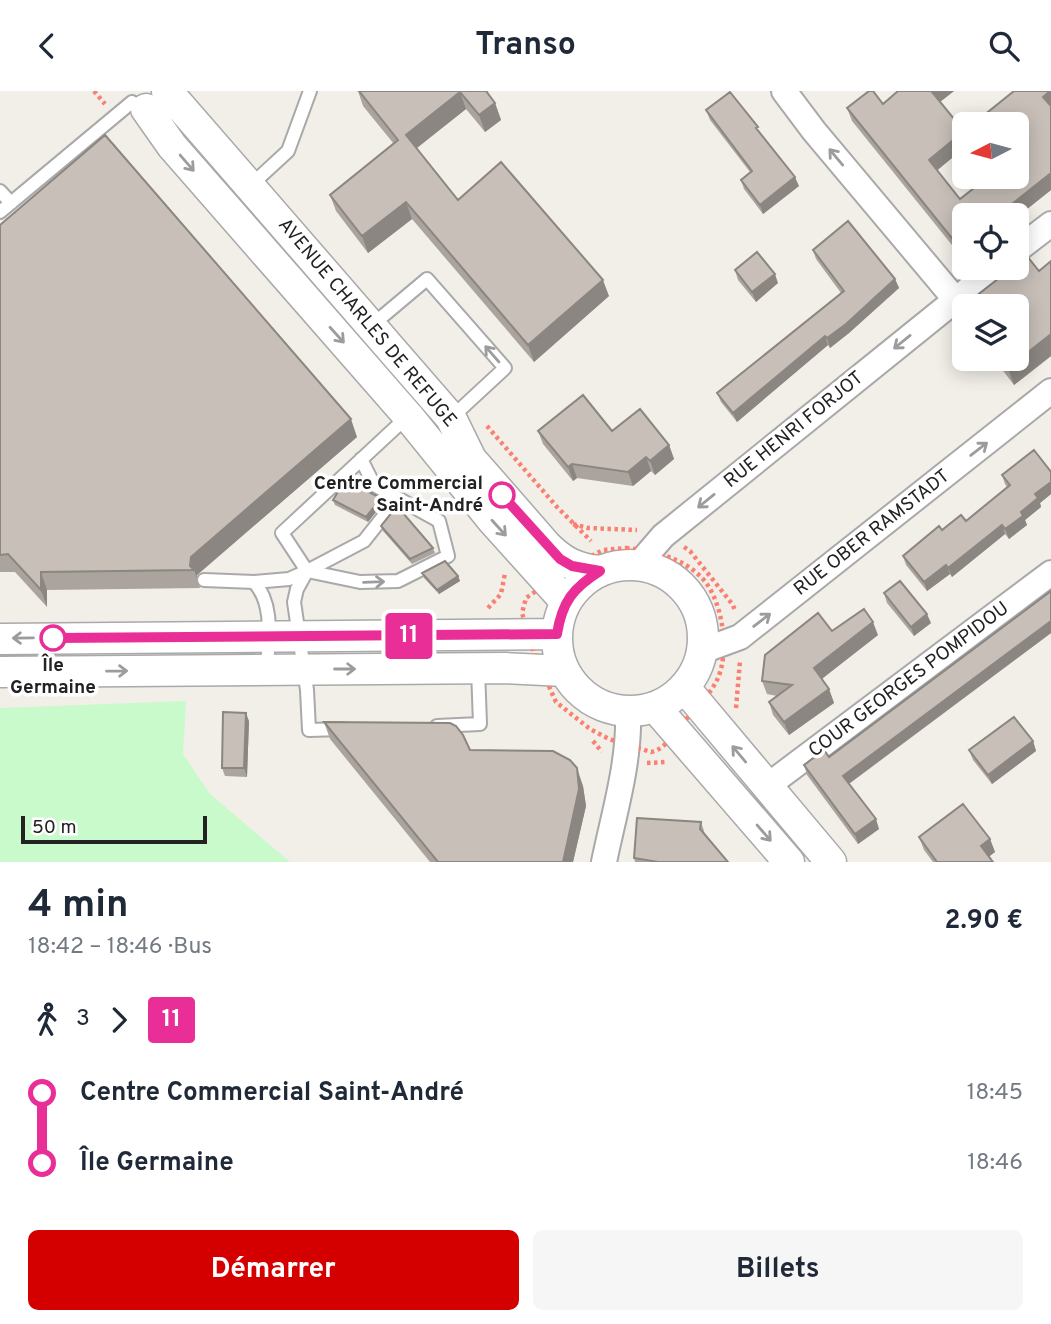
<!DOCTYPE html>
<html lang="fr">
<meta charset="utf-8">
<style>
:root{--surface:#fff;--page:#f6f6f7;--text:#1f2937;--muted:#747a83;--accent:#d40000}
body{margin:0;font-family:Overpass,sans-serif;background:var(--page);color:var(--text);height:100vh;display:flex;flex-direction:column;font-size:26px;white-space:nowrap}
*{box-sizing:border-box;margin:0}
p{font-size:23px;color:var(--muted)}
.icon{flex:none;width:38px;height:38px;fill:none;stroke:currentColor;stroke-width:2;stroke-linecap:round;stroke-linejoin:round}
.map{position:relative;height:771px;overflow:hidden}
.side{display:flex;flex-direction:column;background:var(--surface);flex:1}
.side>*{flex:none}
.badge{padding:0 14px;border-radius:5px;font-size:24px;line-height:46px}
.needle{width:46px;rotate:264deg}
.tools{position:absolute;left:952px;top:21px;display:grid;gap:14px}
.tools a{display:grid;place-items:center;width:77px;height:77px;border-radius:10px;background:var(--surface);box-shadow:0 4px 18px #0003;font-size:35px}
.scale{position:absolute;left:21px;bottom:18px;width:186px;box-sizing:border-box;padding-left:7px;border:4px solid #222;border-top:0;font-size:19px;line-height:24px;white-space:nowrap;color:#222;-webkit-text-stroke:5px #fff;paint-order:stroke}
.map>.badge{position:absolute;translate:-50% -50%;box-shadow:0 0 0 4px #fff}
.legs{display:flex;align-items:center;gap:10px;height:77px;padding:0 28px;font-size:23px}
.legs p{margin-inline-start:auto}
.headline{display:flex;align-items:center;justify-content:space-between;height:119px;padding:0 28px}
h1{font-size:38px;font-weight:700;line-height:52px}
.primary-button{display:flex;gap:14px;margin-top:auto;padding:14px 28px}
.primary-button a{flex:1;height:80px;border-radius:10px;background:var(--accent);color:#fff;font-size:28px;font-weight:700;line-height:80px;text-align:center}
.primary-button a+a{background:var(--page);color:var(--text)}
ul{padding:0 28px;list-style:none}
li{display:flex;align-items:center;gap:24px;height:70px;font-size:26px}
li i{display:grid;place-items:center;width:10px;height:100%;margin:0 9px;background:currentColor}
li i::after{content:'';width:18px;height:18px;margin:-9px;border:5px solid;border-radius:50%;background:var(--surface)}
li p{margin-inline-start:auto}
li:first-child i{background:linear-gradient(#0000 50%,currentColor 0)}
li:last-child i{background:linear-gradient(currentColor 50%,#0000 0)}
header{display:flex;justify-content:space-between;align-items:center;height:91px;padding:0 28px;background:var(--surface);font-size:32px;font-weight:700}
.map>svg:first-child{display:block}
.park{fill:#c8facc}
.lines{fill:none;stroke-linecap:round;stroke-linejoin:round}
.service-casing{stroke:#a9a9a9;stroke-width:16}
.minor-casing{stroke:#a9a9a9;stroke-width:28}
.tertiary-casing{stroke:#a9a9a9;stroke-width:33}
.path{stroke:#fa8072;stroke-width:4.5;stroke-dasharray:3.5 3.5;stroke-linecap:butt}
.service{stroke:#fff;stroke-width:12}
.minor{stroke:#fff;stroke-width:24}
.tertiary{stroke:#fff;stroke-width:30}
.wall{fill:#aba49e}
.shaded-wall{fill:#8b8681}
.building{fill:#c7bfb8;stroke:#8b8681;stroke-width:2}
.oneway{stroke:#9c9c9c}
.line-1-casing{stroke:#fff;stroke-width:16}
.line-1{stroke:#e92e97;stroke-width:10}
.stop-1-dot{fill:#fff;stroke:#e92e97;stroke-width:3.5}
.labels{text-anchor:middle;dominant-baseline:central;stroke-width:7;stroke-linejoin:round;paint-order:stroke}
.street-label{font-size:19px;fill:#222;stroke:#fff}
.stop-label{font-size:19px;font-weight:bold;fill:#222;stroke:#fff;text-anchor:end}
</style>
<header><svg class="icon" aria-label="back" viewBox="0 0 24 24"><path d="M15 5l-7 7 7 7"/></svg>Transo<svg class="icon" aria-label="search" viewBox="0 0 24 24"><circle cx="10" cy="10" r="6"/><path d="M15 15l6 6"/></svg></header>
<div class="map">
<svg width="1051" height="771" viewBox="0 0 1051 771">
<rect width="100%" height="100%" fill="#f2efe9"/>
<path class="park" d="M186,610l-3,53 27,40 80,68h-290v-154z"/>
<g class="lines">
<defs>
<path id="service" d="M251,94l37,-34 22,-60
M0,100l11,12
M0,121l132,-110
M371,235l56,-47 78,89 -54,50
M398,407l-34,43 -57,30 -25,-38 126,-117
M307,480l-10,18 -3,13 13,88 2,40 33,-1
M204,489l50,2 35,-3 18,-8 53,11 38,-1 50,-25 -9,-35 -65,-36 -13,-26
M254,491c21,23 14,59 13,88
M437,635l43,-2 -2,-55"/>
<path id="minor" d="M784,0l30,40 141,168
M1017,159l34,-26
M638,474l25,-29 332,-268
M702,560l38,-14 311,-246
M766,696l285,-214
M604,771c10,-49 26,-100 24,-151"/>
<path id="tertiary" d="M167,0l284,327 20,41 76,87c16,16 30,23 53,25
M146,18l26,37 236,270 85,105 73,81
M557 547a73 73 0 1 1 146 0a73 73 0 1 1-146 0Z
M0,548l557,-5
M0,581l505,-4 59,3
M684,596l147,175
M655,616l134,155"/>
</defs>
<use href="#service" class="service-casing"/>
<use href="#minor" class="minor-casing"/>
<use href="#tertiary" class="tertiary-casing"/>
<path class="path" d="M94,0l11,13
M487,335l70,81 34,34
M573,433l15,4 49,2
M684,456l6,4 43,54 2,6
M626,457c26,2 54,9 74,28 23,21 31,79 16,106 -8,15 -23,29 -34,42 -8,10 -18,26 -31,28l-42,-13 -19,-10 -34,-27 -22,-49 -12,-40 4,-15 46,-32 31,-16z
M488,517l13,-14 4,-21
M736,617l4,-47
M593,650l9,11
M647,672l19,-1"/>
<use href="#service" class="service"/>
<use href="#minor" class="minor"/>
<use href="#tertiary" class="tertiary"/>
</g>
<path class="wall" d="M358,0h131l-2,1 8,11 6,17 -16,12 -19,-23 -50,39 42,52 151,96 -75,66 -122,-143 -44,34 -32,-42 -6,-16 64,-51 -31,-38z
M869,0h4l10,13 15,-13h56l-14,11 24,29v17l-27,22 23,29 28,-22h29v-53h-32l-2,-8 31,-25h37v99l-34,27v-2h-53v45l-112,-139 -5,-13z
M706,19l54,23 39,53 -36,28 -19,-25 -3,-9 9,-8 -40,-52z
M0,134l357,212 -160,138v3l3,10 -153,2v17l-32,-35h-15z
M813,159l82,29 4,9 -50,45 -19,15 -2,-3 -91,77 -16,-20 -4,-9 124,-100 -25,-34z
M1027,165l12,15 12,-10v95l-37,29 -20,-26h23v-53h-53v8l-2,-7 50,-39h5v-4z
M735,179l43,13 -22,19 -18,-22z
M538,340h74l57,14 5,14 -19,16 -4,-4 -18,15 -56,-8 -4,3 -30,-37z
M1051,381v22l-11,9 1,4 -16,13 2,5 -18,14 -4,-5 -53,43 -2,-3 -23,17 -21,-26 -3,-9 39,-26 24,-9 41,-34 -2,-3 -3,-9z
M333,409l50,3 -15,19 -33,-17z
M381,435l52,22 2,5 -23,11 -29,-33z
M422,482l36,3 2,5 -21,13 -15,-16z
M1051,500v42l-202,151 30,45 -21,15 -51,-69 -3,-10 25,-8z
M884,502l47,30 -17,13 -27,-33z
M832,540l46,4 -57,44 8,10 5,14 -45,32 -16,-20 -4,-13 8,-6 -10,-2 -5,-13z
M249,630l-2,56 -22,-1 -3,-8z
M324,631l146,28 113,36 3,20 -13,56h-143l-100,-123z
M1033,650l3,10 -44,33 -19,-24 -4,-10z
M701,731l4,12 23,28h-93l-1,-4z
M919,746l71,2 5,13 -6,4 4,6h-60l-9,-12z"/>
<path class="shaded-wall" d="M933,0h21l-18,14 -4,-13z
M1050,0h1v16l-8,-10z
M460,1l6,17 -54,43 -6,-17z
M495,12l6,17 -16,12 -6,-17z
M964,40v17l-30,25 -5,-13z
M1051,82v17l-34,27v-2h-19z
M795,86l4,9 -36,28 -3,-9z
M406,111l6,17 -44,34 -6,-17z
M964,152v16l-5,-12z
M775,183l3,9 -22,19 -4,-10z
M895,188l4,9 -50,45 -19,15 -3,-10z
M603,189l6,16 -75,66 -6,-17z
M1051,243v22l-37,29 -6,-17z
M825,245l3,9 -91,77 -4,-9z
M351,328l6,18 -160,138v3l-3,-8 -4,-4 1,-9z
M669,354l5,14 -19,16 -5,-14z
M646,366l5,14 -18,15 -5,-14z
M572,373l5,14 -4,3 -5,-14z
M1051,391v12l-11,9 1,4 -16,13 2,5 -18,14 -4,-10 30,-35z
M381,407l2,5 -15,19 -2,-5z
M1002,434l3,9 -53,43 -4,-9z
M946,474l4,9 -23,17 -3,-9z
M41,481l6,18v17l-6,-17z
M458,485l2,5 -21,13 -2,-4z
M927,523l4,9 -17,13 -3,-9z
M1051,530v12l-204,152 -4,-9z
M873,531l5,13 -60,47 -4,-14z
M829,598l5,14 -45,32 -5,-13z
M246,622l3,8 -2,56 -3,-9z
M1033,650l3,10 -44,33 -4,-9z
M577,677l6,18 3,20 -13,56h-10z
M876,728l3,10 -21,15 -3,-10z
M990,748l5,13 -9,7 -5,-13z"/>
<path class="building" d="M359,0h127l9,12 -16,12 -19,-23 -54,43 52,65 43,-38 102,118 -75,65 -122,-143 -44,34 -32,-41 68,-55z
M869,0h4l10,13 15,-13h35l-1,1 32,39 -35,29 31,39 28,-22h29v-53h-28l-6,-8 31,-25h36l-7,6 8,9v67l-53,42h-34v28l-5,4 -112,-139z
M730,1l28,35 -2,1 39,49 -35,28 -19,-25 11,-9 -46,-61z
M105,44l246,284 -160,138 -1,9 4,4 -153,2v18l-33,-36 -8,1v-330z
M848,130l47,58 -49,45 -19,14 -2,-2 -92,77 -16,-20 127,-102 -31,-41z
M757,161l18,22 -23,18 -17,-22z
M1027,165l12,15 12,-10v73l-43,34 -7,-9h16v-53h-53v4l-2,-3 50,-39h5v-4z
M583,304l29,36 28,-22 29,36 -19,16 -4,-4 -18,15 -56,-8 -4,3 -30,-36z
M1034,359l17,22v10l-16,12 3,4 -17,14 2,4 -18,13 -3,-4 -54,43 -2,-3 -22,17 -21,-26 36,-30 3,4 19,-15 5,6 44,-36 -8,-10z
M345,389l36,18 -15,19 -33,-17z
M397,415l36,42 -23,11 -29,-33z
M445,470l13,15 -21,14 -15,-17z
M900,490l27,33 -16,13 -27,-34z
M1051,500v30l-208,155 33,43 -21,15 -51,-69 20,-15 5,7z
M864,518l9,13 -59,46 15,21 -45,33 -15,-20 23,-17 -30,-4 3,-26 53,-42 14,18z
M223,621l23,1 -2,55h-22z
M1014,626l19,24 -45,34 -19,-25z
M324,631l126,1 6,3 7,9 7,15 83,1 17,9 7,8 2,21 -16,73h-125z
M963,713l27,35 -9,7 12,16h-56l-18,-25z
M637,727l64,4 -1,7 28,33h-70l-24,-4z"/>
<defs><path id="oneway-shaft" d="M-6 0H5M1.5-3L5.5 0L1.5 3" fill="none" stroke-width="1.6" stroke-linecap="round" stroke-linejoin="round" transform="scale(1.75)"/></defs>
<g class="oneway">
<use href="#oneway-shaft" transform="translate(836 66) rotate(-130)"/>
<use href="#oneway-shaft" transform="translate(187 72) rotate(49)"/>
<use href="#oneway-shaft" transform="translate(337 244) rotate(48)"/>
<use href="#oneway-shaft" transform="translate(902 251) rotate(141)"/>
<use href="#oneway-shaft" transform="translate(492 263) rotate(-131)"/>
<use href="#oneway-shaft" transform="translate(979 358) rotate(-38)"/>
<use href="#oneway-shaft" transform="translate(706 410) rotate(141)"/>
<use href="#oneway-shaft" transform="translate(499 437) rotate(48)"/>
<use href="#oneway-shaft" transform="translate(374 491) rotate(-2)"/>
<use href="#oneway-shaft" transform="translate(762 529) rotate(-38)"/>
<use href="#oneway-shaft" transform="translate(23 547) rotate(179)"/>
<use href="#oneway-shaft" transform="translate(345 578)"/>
<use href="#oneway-shaft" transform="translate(117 580) rotate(-1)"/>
<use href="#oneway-shaft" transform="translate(739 663) rotate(-130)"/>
<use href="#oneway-shaft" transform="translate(764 742) rotate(49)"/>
</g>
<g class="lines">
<defs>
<path id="line-1" d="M53,547l504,-4c5,-32 16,-46 43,-63l-28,-5 -12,-7 -58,-64"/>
</defs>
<use href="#line-1" class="line-1-casing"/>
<use href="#line-1" class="line-1"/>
</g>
<g class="stop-1-dot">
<circle cx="502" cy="404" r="12"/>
<circle cx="53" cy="547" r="12"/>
</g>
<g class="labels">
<g class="street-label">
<text transform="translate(367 232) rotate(50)">AVENUE CHARLES DE REFUGE</text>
<text transform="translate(794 339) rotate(-39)">RUE HENRI FORJOT</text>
<text transform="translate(872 442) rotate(-38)">RUE OBER RAMSTADT</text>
<text transform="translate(909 589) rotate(-37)">COUR GEORGES POMPIDOU</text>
</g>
<g class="stop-label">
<text x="483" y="393">Centre Commercial<tspan x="483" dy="22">Saint-André</tspan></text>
<text x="53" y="575" text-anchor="middle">Île<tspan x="53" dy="22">Germaine</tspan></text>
</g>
</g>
</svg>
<div class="tools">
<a><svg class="needle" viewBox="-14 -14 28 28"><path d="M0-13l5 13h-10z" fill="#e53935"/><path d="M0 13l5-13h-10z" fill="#747a83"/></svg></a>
<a><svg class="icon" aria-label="locate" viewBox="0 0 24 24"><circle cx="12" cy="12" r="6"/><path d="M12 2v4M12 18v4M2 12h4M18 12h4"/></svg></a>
<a><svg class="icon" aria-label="layers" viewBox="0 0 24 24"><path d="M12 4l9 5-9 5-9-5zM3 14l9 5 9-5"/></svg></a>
</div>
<div class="scale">50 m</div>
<b class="badge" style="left:409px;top:545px;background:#e92e97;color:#fff">11</b>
</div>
<section class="side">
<div class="headline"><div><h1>4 min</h1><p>18:42 – 18:46 · Bus</p></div><b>2.90 €</b></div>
<div class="legs"><svg class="icon" aria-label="walk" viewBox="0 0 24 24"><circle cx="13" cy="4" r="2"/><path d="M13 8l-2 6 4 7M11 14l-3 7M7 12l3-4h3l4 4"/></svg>3<svg class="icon" aria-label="forward" viewBox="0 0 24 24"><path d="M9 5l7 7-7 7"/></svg><b class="badge" style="background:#e92e97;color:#fff">11</b></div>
<ul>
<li><i style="color:#e92e97"></i><b>Centre Commercial Saint-André</b><p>18:45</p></li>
<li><i style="color:#e92e97"></i><b>Île Germaine</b><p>18:46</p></li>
</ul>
<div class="primary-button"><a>Démarrer</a><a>Billets</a></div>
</section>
